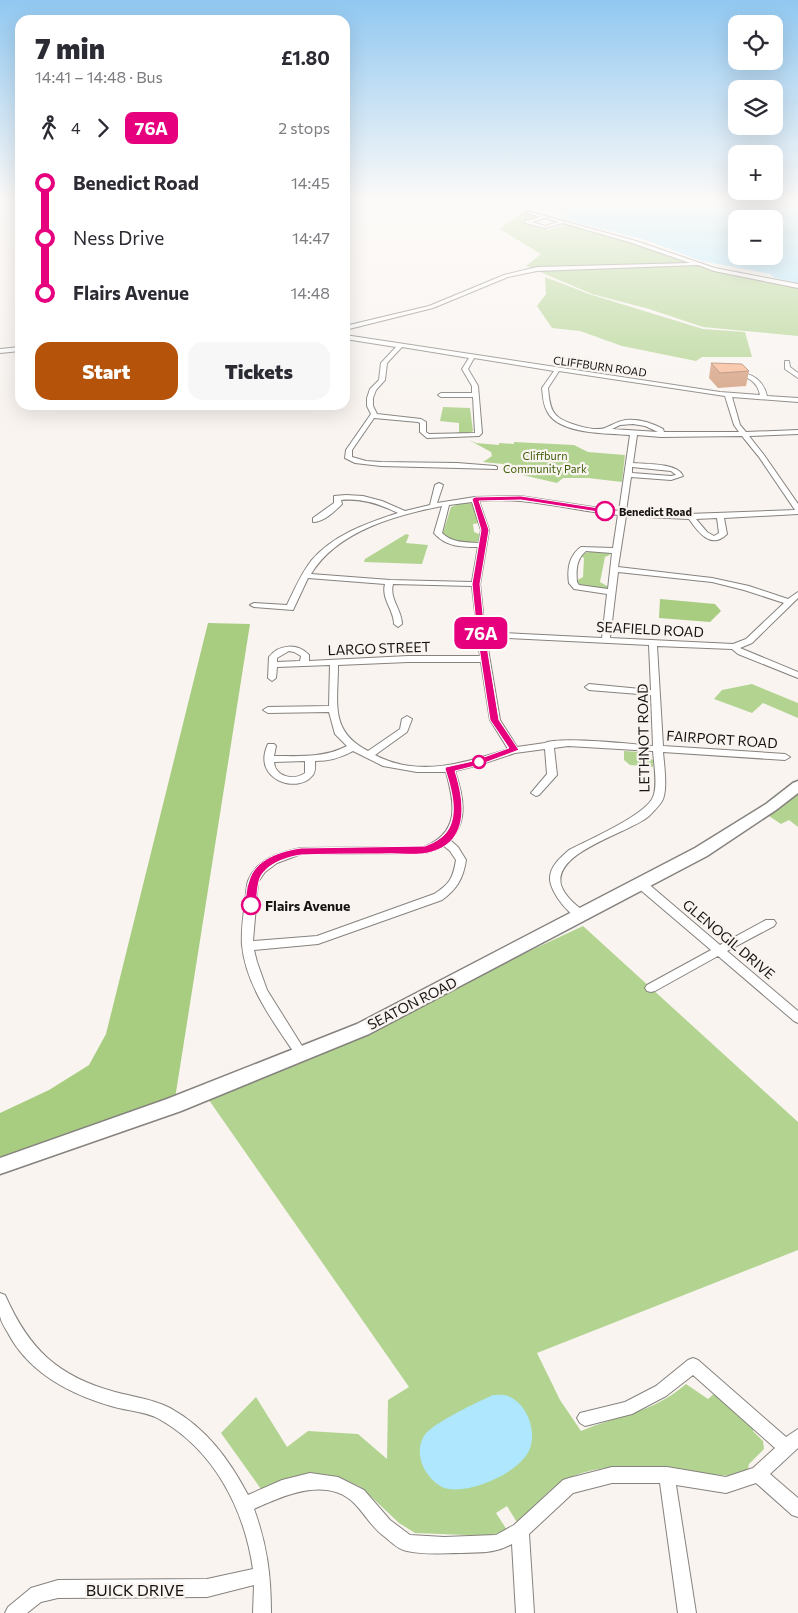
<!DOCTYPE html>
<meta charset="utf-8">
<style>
:root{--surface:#fff;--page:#f7f7f7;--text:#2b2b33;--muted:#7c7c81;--accent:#b45309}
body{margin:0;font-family:Commissioner,sans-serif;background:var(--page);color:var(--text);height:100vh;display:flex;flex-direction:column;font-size:19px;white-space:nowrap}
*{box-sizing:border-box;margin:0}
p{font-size:16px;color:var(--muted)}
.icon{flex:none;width:28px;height:28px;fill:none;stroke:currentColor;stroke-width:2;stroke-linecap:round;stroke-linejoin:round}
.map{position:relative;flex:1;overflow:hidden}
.panel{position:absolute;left:15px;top:15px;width:335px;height:395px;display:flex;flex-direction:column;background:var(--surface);border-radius:15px;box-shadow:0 5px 20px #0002}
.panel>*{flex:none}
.badge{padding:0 10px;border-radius:8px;font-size:18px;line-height:32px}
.buttons{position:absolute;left:728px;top:15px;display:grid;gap:10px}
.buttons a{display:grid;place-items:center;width:55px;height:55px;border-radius:10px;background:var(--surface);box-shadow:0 5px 20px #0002;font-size:25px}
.map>.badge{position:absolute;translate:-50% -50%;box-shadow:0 0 0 2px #fff}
.legs{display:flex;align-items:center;gap:8px;height:55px;padding:0 20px;font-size:16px}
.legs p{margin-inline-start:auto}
.summary{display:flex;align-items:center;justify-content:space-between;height:85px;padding:0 20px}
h1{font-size:28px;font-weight:800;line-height:38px}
.button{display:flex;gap:10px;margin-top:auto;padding:10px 20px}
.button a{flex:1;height:58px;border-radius:15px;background:var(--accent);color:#fff;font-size:20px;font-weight:800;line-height:58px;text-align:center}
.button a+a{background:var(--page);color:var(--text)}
ul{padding:0 20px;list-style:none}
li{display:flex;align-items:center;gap:18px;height:55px;font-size:19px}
li i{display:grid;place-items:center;width:8px;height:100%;margin:0 6px;background:currentColor}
li i::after{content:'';width:12px;height:12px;margin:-6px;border:4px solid;border-radius:50%;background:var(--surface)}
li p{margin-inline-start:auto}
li:first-child i{background:linear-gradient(#0000 50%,currentColor 0)}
li:last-child i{background:linear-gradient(currentColor 50%,#0000 0)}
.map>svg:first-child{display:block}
.green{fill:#b3d491;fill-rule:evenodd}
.forest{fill:#a8cd81}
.water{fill:#aee7fe;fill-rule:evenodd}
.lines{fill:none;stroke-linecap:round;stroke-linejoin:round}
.street-casing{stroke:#86827e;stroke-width:2}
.secondary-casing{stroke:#86827e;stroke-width:3}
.street{fill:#fff;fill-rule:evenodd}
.secondary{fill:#fff;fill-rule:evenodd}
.wall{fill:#d49f7f}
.building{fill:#f7b994;stroke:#ad8268}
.line-1{fill:#e6007e;stroke:#fff}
.stop-1-dot{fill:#fff;stroke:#e6007e;stroke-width:2.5}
.labels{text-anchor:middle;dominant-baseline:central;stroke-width:4.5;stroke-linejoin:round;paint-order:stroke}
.far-street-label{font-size:11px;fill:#161413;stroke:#f9f4f0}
.far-park-label{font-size:11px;fill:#3d5d0b;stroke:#f9f4f0}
.far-stop-label{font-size:11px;font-weight:bold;fill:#161413;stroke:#f9f4f0;text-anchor:start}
.street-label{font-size:14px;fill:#161413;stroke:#f9f4f0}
.stop-label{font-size:14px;font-weight:bold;fill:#161413;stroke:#f9f4f0;text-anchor:start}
.near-street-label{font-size:16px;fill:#161413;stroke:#f9f4f0}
</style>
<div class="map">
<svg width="798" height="1613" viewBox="0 0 798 1613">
<rect width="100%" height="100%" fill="#f9f4f0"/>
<path class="green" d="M522,212h7l105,30 80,27 84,17v50l-95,-9 -54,-18 -57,-15 -66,-28 15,-12 -41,-25zM538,217l25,8h1l-17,5 -25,-8z
M545,277l44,17 114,35 42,3 7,25h-50l-6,4 -74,-15 -42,-15 -28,-3 -15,-22 9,-12z
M443,407l27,1 3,23 -5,3h-15l6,-2v-9l-19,-2z
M469,440l7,3 23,2v-2l15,1v-2l60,3 14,7 37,3 -3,27 -34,-4h-25l-6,5 -39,-9 -15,-6v-4l-20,-2 9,-6 -1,-4z
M465,502l8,2 6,19 -6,1 1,8 5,2 1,5 -4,4h-21l-13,-7 9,-29z
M406,534l3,1 -3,8 22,2 -6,19 -58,-2 1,-3z
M593,551l16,2 1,2 -5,2 -5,25 7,4v3l-28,-3 -5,-4 9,-5 1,-19 -5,-3z
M752,684l46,19v15l-35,-15 -11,10 -38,-14 8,-9z
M624,751l16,1 13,8v7l-23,-2 -6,-5z
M798,786v41l-9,-7 -8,4 -18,-12z
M583,926l215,196v128l-261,103 23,47 21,31c40,-17 70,-17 105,-47l22,15 8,-7 39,35 -2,4 10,10 1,8 -15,15 -2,10 -11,2c-56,-2 -134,-26 -183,12 -12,10 -23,24 -35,36l-11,-18 -11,7 11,17 -18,6 -74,-3 -16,-10 -38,-36 -22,-10 -16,-3 -30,4 -32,11 -40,-56 35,-36 31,50 21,-16 50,3 29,25 1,-59 21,-13 -205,-294 159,-64z"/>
<path class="forest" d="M660,599l55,5 6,7 -11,11 -51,-4z
M208,623l42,1 -76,481 -174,61v-53l49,-23 40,-25 17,-31z"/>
<path class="water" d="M539,200h259v83l-23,-5 -5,-4 -68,-13 -59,-22 -84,-21 8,-4 -19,-7 -13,1 -2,-4zM736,219h38v37h-38z
M493,1395c4,0 11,-1 15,1 22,9 32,43 17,61 -13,16 -37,27 -56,31 -8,1 -19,3 -27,-1 -17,-9 -29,-33 -18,-51 8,-13 54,-34 69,-41z"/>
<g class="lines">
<defs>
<path id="street" d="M527,211l109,30 79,27 83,16v4l-84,-17 -16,-6 -161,6 -29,6 -75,31 -88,22v-4l84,-20 75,-31 33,-8 153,-4 -58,-20 -69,-20 -18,5 -20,-5v-2l15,-4 -13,-4zM545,218l13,4 -13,4 -13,-4z
M345,335l375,57 40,3c-3,-15 -13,-18 -26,-21l-1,-1 3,-2c16,3 27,8 31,25l31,2v4l-66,-5 8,28 6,7 52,-2v4l-49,2 15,19 34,49v10l-74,4 3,16c-16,16 -29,-2 -38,-15l-63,-3 -8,51 94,11 37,8 39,13 10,-7v6l-46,45 -12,5 58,24v6l-60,-24 -6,-5 -75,-3 6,100 122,8 5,3 -5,3 -122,-8c1,12 5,39 -1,49 -3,5 -9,11 -13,15 -19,17 -96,35 -88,69 4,12 16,21 25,28l1,3 -1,3c-13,4 -37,-28 -36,-41 0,-12 11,-21 19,-28 19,-10 77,-35 84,-53 5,-10 1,-33 0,-46l-85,-5 -14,2 3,27 -18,20 -3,1 -5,-3 16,-19 -2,-25 -30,4 -36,12 -24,6c8,24 14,50 -5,69l8,7 8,13c-3,19 -9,29 -24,40l-124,44 -64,6 3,12 10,28 40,64 -2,3 -4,2 -4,-2c-22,-33 -51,-70 -55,-112 -1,-14 1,-28 3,-42 1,-7 1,-16 3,-22 9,-22 32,-29 53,-33l123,-1c36,-15 31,-43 22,-75h-29l-34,-6 -30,-15c-13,7 -24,10 -38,10 0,5 1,11 -3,15 -14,18 -61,4 -44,-32h6l2,2 -2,10c26,0 50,2 73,-10l-12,-12 -6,-22 -61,1 -5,-3 5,-3 61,-1 1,-41 -53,2 -1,11 -4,3 -4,-3 1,-21c10,-13 29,-14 40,-2v6l99,-5h72l-8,-70 -79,-2c-4,15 9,26 9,40l-4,3 -4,-3c0,-14 -13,-25 -9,-40l-77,-6 -15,32 -39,-3 -4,-2 4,-2 33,2c7,-15 14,-31 24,-44 22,-26 56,-38 87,-48 -18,-9 -37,-15 -57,-13l1,4c-7,7 -18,18 -29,18v-4l21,-15v-7l12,-1 17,1 19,5 23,10 25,-6 5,-20 4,-2 4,2 -6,18 38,-6 45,-1 99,15 11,-76c-22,-2 -72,0 -83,-24 -4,-7 -4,-15 -5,-23l12,-17 -80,-13 -6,11 10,17 4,47 -3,3 -52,2 -7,-6v-9l-2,-1 -44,-4 -22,32v7l14,4 15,1 76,1 38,3 2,1v2l-116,-3 -26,-3 -10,-5 1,-8 25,-36 -4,-8v-8l3,-9 9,-9 2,-17 15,-16 -51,-8zM402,347l67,11 -7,11 10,17v7h-31l-3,2 3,2h32l2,36 -46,1 -3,-2v-10l-5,-3 -44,-5 -4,-8v-8l3,-8 9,-10 2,-17zM559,371l166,25 9,29 5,7h-75l-1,-3c-11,-6 -24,-10 -37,-9 -8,1 -14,5 -21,8 -11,4 -43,-5 -50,-14 -6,-7 -6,-18 -7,-26zM633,424l12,2 13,6 -46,-3 8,-4zM637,435l24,2 81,-1 17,21 36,53 -107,4 -62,-3 5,-34 40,3 12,-4c-5,-13 -37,-12 -50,-13zM632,467l39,4 5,4 -5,1 -39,-3zM496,500c42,0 81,11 122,15l-5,33 -32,-1c-12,8 -14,23 -12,36l5,6 33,5 -5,44 -117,-6 -5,-48 9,-54 -10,-29zM472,502l9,28 -2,13c-14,-1 -27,0 -37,-10l7,-28zM442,506l-8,27c12,14 28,14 44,14l-6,35 -82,-2 -79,-6c26,-43 85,-59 131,-68zM717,518l2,15 -5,3 -7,-4 -11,-13zM586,551l26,2 -4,36 -29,-4 -2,-3c-1,-11 -1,-23 9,-31zM618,572l94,10 32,8 40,13 -38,36 -13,5 -123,-6zM486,637l163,8 2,45 -62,-6 -4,3 4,3 62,5 2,51c-20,-2 -95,-10 -108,-3l-28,4 -17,-27zM289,651l5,1 7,4 -1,5 -23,1v-4zM408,662h73l9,58 18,29c-42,14 -90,29 -133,6l32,-23 5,-13 -5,-3 -5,3 -2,10 -32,22c-39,-20 -30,-48 -30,-86zM305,761v12c-11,8 -30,4 -31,-11zM444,846l6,5 6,9c-3,18 -6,24 -22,34l-117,42 -64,5 5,-59 7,-10 12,-9 24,-9 125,-1z
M20,347v4l-20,2v-4z
M785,361h4l1,6 8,6v5l-13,-9z
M641,880l4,1 75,64 46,-25h8l2,3 -2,3 -47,25 71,60v12l-4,-2 -76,-65 -63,35 -4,1 -4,-1 -2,-3 2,-3 64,-35 -74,-63 -1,-3 1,-3z
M0,1293l5,2c24,54 52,81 110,97 18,5 38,7 55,16 36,20 59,51 78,87l34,-15 28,-7 28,4 26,13 26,30 20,15 34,2 52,-2 18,-10 49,-45 6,-2 43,-11h55l59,10 27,-9 22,-20 -82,-73 -27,21 -34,18 -47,12 -5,-3 -3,-5 3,-5 45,-11 31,-16 32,-26 5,-2 5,2 88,77 12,-8v19l-28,26 28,24v19l-6,-2 -36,-32 -30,10 -50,-8 20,128h-18l-18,-130h-48l-39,10 -44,41 5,79h-18l-4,-69c-18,10 -31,8 -51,9 -17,0 -37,2 -54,-2 -8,-1 -16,-9 -22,-14 -13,-9 -20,-23 -31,-34 -28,-27 -71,-7 -100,6 13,36 17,66 17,104h-18l1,-28 -47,12 -149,1 -17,4 -14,11h-22l3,-6 23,-19 27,-8 149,-1 46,-10c-9,-61 -39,-119 -94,-150 -14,-8 -32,-8 -48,-13 -41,-12 -82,-33 -103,-73 -3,-5 -7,-11 -8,-17 0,-7 0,-16 0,-23z"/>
<path id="secondary" d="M798,781v12l-22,17 -69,46 -338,178 -188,77 -181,63v-16l167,-59 190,-75 338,-176 71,-44 27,-21z"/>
</defs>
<use href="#street" class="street-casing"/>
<use href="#secondary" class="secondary-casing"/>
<use href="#street" class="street"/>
<use href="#secondary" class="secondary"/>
</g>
<path class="wall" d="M711,363l38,8 -3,15 -28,2 -9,-10z"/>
<path class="building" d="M711,363l31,1 7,7 -29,2z"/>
<linearGradient id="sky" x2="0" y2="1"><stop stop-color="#91c8f1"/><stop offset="0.47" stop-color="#fcfaf8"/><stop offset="1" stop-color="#fcfaf8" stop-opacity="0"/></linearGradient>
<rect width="798" height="426" fill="url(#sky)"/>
<path class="line-1" d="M521,496l84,13 4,2 -4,2 -84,-13 -42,1 10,29 -9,54 5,50 14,86 20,30 -40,15 -24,6c10,32 15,72 -27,82 -14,3 -32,0 -46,1 -27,0 -54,0 -81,1 -15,2 -38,10 -42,26 -2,8 -2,16 -3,24l-5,4 -4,-1 -2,-3c1,-8 1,-17 4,-24 6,-22 32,-30 52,-33l124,-2c5,-2 10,-4 14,-7 23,-15 13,-49 6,-70l1,-2 27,-6 36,-13 -19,-28 -13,-86 -5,-50 9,-54 -9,-31 3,-2z"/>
<g class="stop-1-dot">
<circle cx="605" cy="511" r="9"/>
<circle cx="479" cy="762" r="6"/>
<circle cx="251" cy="905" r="9"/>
</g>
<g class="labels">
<g class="far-street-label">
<text transform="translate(600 366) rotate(8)">CLIFFBURN ROAD</text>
</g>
<g class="far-park-label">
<text x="545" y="455">Cliffburn<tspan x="545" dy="13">Community Park</tspan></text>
</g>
<g class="far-stop-label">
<text x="619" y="511">Benedict Road</text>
</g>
<g class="street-label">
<text transform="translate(650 629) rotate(3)">SEAFIELD ROAD</text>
<text transform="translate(379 648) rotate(-2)">LARGO STREET</text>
<text transform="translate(643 738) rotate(-91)">LETHNOT ROAD</text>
<text transform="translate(722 739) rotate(4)">FAIRPORT ROAD</text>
<text transform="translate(729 939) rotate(40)">GLENOGIL DRIVE</text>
<text transform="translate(412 1003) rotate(-27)">SEATON ROAD</text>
</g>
<g class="stop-label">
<text x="265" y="905">Flairs Avenue</text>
</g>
<g class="near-street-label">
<text x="135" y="1589">BUICK DRIVE</text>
</g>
</g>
</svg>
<div class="buttons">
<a><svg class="icon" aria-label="locate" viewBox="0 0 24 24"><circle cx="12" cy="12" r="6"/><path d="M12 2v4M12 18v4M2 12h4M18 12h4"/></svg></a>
<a><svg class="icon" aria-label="layers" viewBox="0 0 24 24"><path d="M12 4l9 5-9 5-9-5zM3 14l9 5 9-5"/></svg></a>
<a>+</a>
<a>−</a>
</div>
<b class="badge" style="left:481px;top:633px;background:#e6007e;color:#fff">76A</b>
<section class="panel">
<div class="summary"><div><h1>7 min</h1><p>14:41 – 14:48 · Bus</p></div><b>£1.80</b></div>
<div class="legs"><svg class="icon" aria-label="walk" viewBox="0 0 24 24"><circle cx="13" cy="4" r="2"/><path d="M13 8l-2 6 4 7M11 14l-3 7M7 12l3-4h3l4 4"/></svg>4<svg class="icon" aria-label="forward" viewBox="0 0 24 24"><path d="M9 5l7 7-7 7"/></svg><b class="badge" style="background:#e6007e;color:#fff">76A</b><p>2 stops</p></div>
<ul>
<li><i style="color:#e6007e"></i><b>Benedict Road</b><p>14:45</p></li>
<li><i style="color:#e6007e"></i><span>Ness Drive</span><p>14:47</p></li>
<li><i style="color:#e6007e"></i><b>Flairs Avenue</b><p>14:48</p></li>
</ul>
<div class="button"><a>Start</a><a>Tickets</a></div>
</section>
</div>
